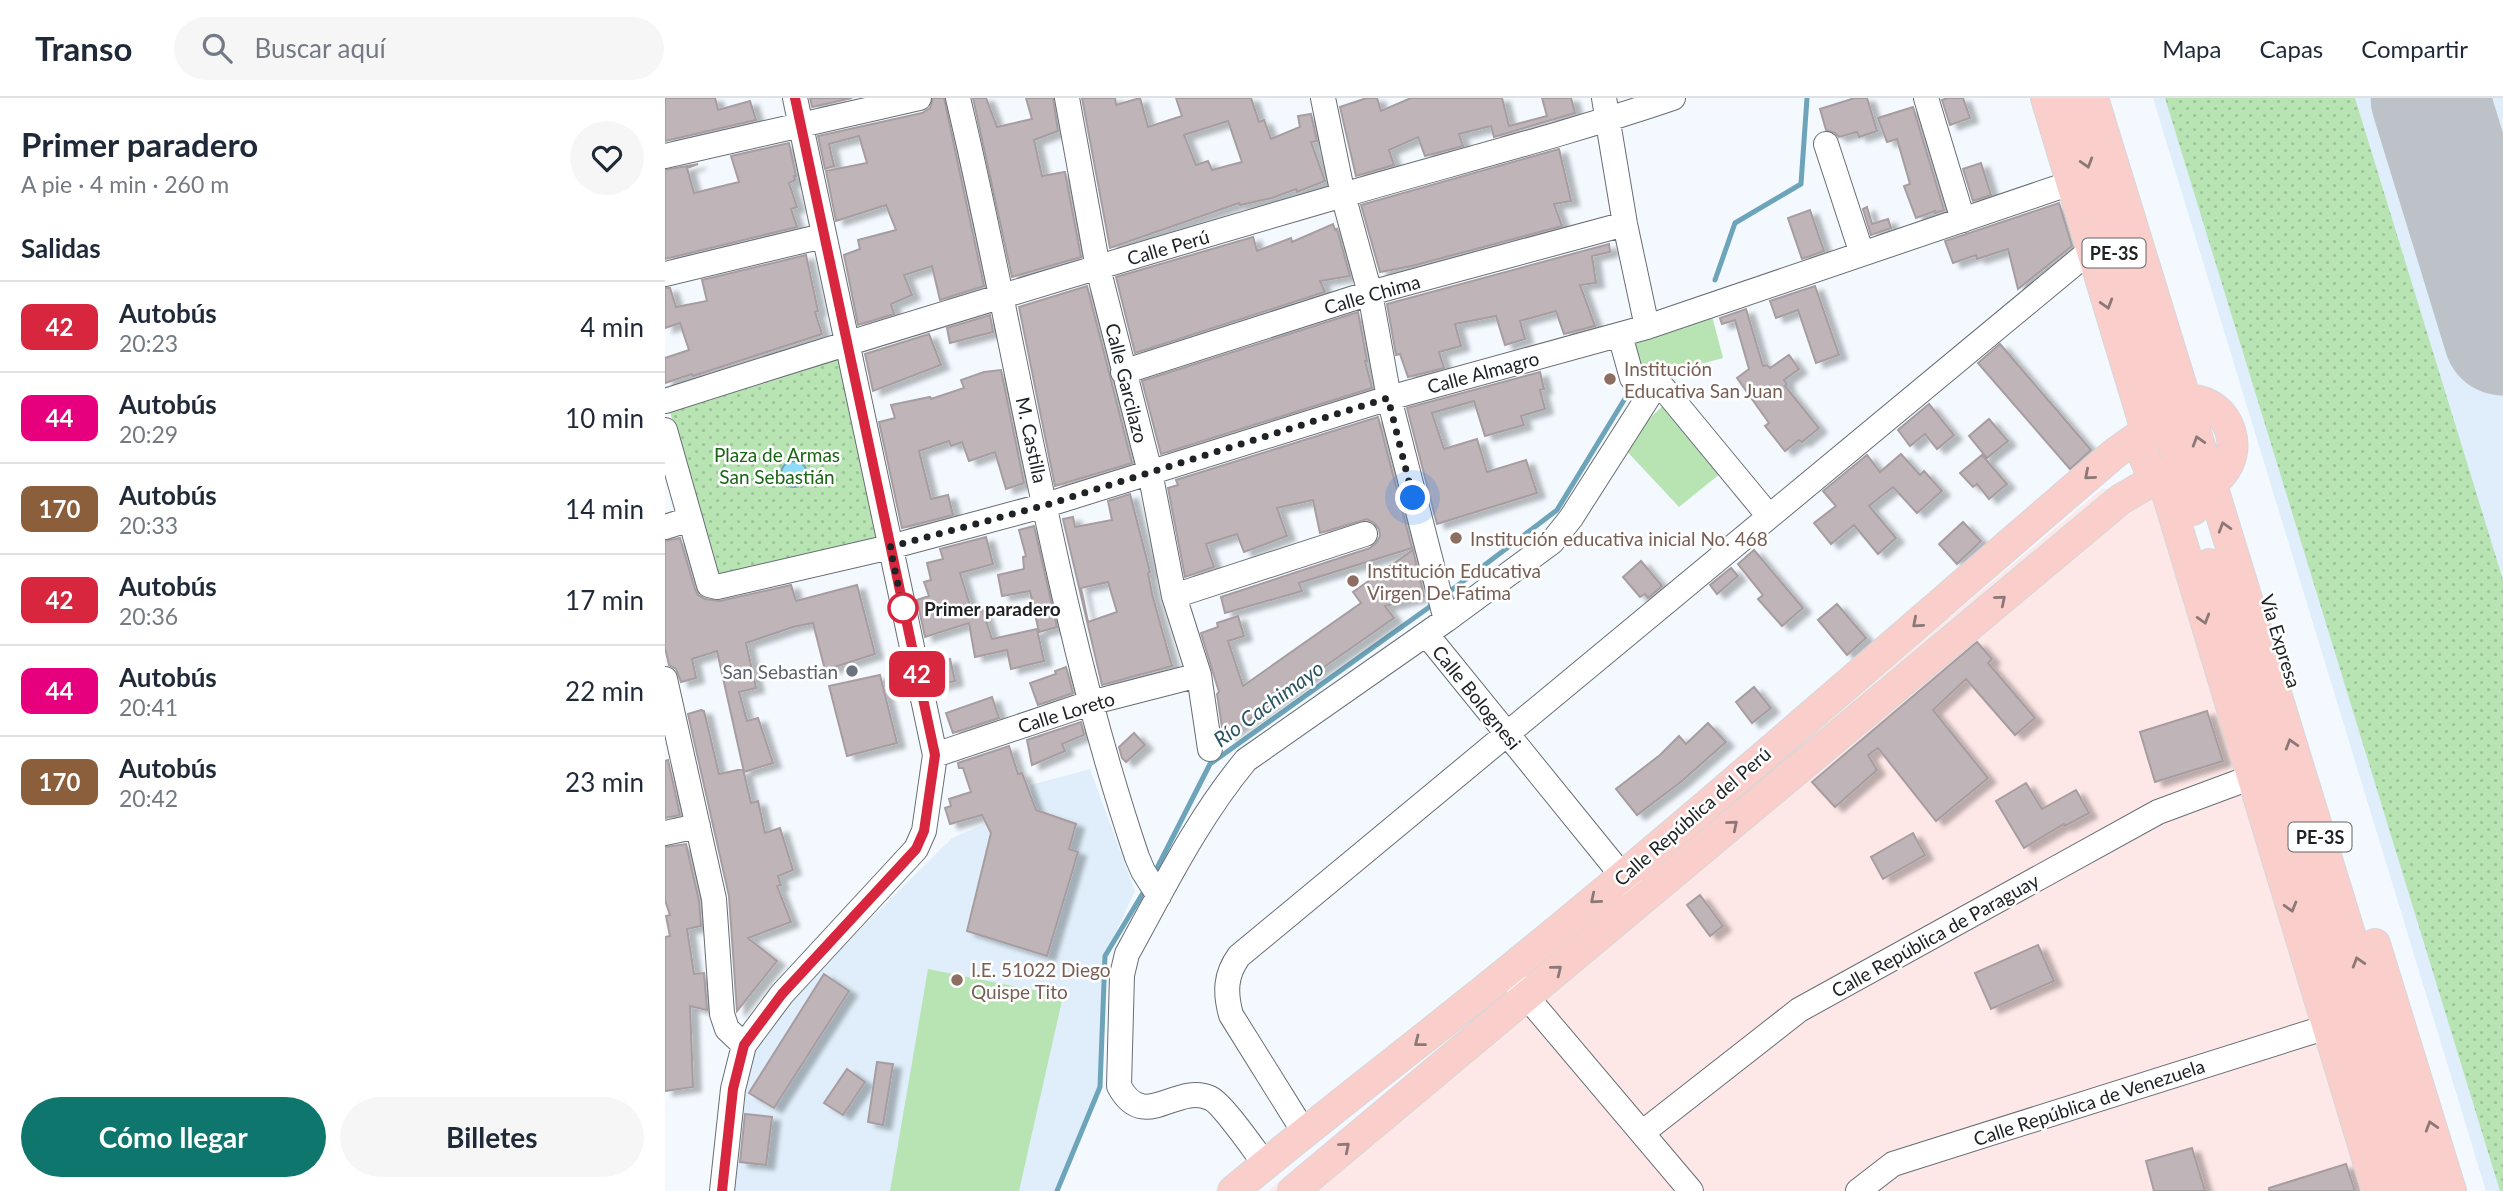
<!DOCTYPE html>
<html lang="es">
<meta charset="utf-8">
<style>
:root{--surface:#fff;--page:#f6f6f7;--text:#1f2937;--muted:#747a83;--line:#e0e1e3;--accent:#0f766e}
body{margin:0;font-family:Lato,sans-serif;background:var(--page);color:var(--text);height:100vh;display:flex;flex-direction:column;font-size:26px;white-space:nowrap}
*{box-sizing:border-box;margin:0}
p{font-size:23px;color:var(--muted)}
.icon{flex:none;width:38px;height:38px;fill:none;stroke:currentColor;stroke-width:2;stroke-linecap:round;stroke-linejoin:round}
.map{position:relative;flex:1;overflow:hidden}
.sheet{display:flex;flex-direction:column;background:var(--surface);width:665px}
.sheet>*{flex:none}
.badge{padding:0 14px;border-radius:10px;font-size:24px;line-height:46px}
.you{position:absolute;width:35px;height:35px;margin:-18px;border:5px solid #fff;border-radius:50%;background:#1a73e8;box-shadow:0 0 0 10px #1a73e833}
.map>.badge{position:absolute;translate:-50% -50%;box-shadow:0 0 0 4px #fff}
h2{padding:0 21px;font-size:26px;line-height:63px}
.round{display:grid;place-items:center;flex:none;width:74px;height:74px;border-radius:37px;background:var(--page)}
.summary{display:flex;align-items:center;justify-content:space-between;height:119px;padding:0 21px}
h1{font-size:33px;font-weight:700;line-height:52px}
.button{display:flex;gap:14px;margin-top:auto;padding:14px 21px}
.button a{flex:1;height:80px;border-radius:42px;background:var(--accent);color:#fff;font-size:28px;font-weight:700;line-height:80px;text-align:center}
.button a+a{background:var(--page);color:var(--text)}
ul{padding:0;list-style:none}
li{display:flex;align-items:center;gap:21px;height:91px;padding:0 21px;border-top:2px solid var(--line)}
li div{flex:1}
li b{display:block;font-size:26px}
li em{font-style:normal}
li .badge{min-width:77px;font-weight:700;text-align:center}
header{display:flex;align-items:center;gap:42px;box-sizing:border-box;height:98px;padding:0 35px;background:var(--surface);border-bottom:2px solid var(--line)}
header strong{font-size:33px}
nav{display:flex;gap:38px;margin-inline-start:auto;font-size:24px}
.search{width:490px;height:63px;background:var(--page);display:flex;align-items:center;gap:18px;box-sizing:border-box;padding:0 24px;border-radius:38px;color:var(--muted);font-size:26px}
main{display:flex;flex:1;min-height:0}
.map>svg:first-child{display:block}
.built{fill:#dfeefa}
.industrial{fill:#fee8e7}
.grass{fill:url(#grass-dots)}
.garden{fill:#b7e4b2}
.water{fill:url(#water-ripples);stroke:#6da4b9;stroke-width:2}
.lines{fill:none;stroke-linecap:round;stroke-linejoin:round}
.stream{stroke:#6da4b9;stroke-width:5}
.runway{stroke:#bdc2c8;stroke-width:119}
.building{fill:#bfb5b8;stroke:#a79da0;stroke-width:2;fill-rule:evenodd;filter:url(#shadow)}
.minor-casing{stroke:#676e74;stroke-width:26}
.major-casing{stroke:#d7d7d8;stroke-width:32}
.minor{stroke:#fff;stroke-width:24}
.major{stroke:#facecb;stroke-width:30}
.oneway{stroke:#8d7878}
.line-casing{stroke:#fff;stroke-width:16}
.line{stroke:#d7263d;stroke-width:10}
.walk{stroke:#202325;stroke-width:7;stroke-dasharray:0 12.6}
.education-dot{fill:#8d6e63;stroke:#fff;stroke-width:2.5}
.stop-dot{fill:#fff;stroke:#d7263d;stroke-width:3.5}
.worship-dot{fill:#6b7280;stroke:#fff;stroke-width:2.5}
.labels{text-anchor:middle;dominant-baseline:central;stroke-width:5;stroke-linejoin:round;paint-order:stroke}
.shield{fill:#fff;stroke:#636566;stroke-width:2}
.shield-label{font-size:18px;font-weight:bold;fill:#202325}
.street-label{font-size:19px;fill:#202325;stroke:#fff}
.education-label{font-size:19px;fill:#785e54;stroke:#fff;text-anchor:start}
.park-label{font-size:19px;fill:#186612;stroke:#fff}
.stop-label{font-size:19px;font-weight:bold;fill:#202325;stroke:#fff;text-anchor:start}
.worship-label{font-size:19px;fill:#5b616d;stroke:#fff;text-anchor:end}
.water-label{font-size:21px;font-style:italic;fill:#285463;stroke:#fff}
</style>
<header>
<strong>Transo</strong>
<div class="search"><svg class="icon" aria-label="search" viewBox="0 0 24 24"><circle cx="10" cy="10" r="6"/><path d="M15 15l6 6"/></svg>Buscar aquí</div>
<nav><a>Mapa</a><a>Capas</a><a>Compartir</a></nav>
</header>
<main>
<section class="sheet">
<div class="summary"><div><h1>Primer paradero</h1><p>A pie · 4 min · 260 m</p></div><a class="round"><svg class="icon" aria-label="heart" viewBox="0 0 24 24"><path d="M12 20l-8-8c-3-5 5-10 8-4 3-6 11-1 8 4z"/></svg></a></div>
<h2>Salidas</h2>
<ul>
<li><span class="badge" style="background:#d7263d;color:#fff">42</span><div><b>Autobús</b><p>20:23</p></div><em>4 min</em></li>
<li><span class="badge" style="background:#e6007e;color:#fff">44</span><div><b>Autobús</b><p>20:29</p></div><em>10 min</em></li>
<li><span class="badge" style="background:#8b5e3c;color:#fff">170</span><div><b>Autobús</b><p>20:33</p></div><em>14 min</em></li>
<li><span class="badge" style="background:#d7263d;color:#fff">42</span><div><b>Autobús</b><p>20:36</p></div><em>17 min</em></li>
<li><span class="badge" style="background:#e6007e;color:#fff">44</span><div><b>Autobús</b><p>20:41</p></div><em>22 min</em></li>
<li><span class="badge" style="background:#8b5e3c;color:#fff">170</span><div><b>Autobús</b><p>20:42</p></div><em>23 min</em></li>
</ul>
<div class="button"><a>Cómo llegar</a><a>Billetes</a></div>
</section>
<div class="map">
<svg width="1838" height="1093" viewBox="0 0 1838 1093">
<defs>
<pattern id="grass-dots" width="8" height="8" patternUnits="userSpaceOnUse" patternTransform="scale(1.75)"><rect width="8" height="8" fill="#b7e4b2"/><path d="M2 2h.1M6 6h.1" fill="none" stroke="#9dc399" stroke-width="1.8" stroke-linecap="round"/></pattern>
<pattern id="water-ripples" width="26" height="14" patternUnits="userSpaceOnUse" patternTransform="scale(1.75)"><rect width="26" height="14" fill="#8edcf8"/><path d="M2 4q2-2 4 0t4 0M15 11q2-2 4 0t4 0" fill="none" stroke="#7abcd4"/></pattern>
<filter id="shadow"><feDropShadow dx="8" dy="4.5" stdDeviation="2" flood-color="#0004"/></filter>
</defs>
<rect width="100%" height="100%" fill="#f3f9ff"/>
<path class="built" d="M1488,0h350v1093h-17z
M425,671l45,122 -30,65 -5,131 -43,104h-324l8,-94 16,-51 27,-41 168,-167 80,-34 -1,-19z"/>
<path class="industrial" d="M1515,390l216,703h-1128l834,-702z"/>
<path class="grass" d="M1500,0h190l148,482v611h-3z
M178,252l40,186 -166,40 -49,-171z"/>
<path class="garden" d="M1046,214l12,46 -78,21 -15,-40z
M1000,306l56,69 -42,34 -58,-62z
M263,871l135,27 -44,195h-129z"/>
<path class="water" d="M116 376a13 13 0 1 1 26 0a13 13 0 1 1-26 0Z"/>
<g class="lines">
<path class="stream" d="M1050,182l20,-57 66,-39 6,-86
M780,497l112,-85 75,-123
M489,776l56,-110 225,-161
M392,1093l43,-104 5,-131 41,-68"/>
<path class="runway" d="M1765,0l73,238"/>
</g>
<path class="building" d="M0,0h50l3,12 32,-9 6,19 -91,21z
M145,0h42l-40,9z
M268,0h11l40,188 -44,14 -8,-34 -28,9 8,20 -21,9 3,10 -36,11 -14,-70 16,-6 -2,-9 38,-10 -10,-25 -50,16 -10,-50 41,-8 -8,-27 -30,8 5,22 -9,3 -7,-33 104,-23 8,-5z
M308,0h13l11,29 35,-8 -6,-21h27l5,33 -24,9 8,36 23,-4 16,85 -69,20z
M417,0h33l1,7 24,-7 8,29 34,-11 -6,-18h75l8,24 5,-2 7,19 29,-12 -2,-11 13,-2 6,27 -6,1 14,39 -28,11 -1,-3 -24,9 -32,7 -1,-2 -129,45zM563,23l14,41 -30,8 -4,-9 -12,4 -12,-30z
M702,0h10l4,13 30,-13h91l7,28 38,-10 -5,-18h29l4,15 -81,24 -3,-11 -32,8 4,12 -38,10 -7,-19 -29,13 5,15 -38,11 -16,-69z
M1190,0h12l10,33 -18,6 -2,-5 -18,5 -4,-4 -9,-3 -6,-21z
M1283,0h15l7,20 -20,7 -8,-25z
M1248,9l31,103 -9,3v-2l-19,7 -12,-32 6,-2 -13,-45 -10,3 -9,-24z
M124,45l7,33h-2l1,4 -6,3 8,24 -6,2 6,18 -132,32v-89l33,-6 -11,4 7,25 45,-11 -8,-26z
M894,51l12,52 -17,3 8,22 -150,40 -32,6 -19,-67z
M1316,65l10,32 -18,6 -10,-32z
M1394,105l13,43 -54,43 -10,-40 -31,10 -1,-4 -23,8 -8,-22z
M1202,109l5,17 16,-5 3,9 -20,7 -8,-26z
M1145,112l14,41 -22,8 -14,-41z
M668,126l2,6 2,-1 13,47 -30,5 5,11 -190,61 -19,-76 137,-40 4,14 34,-13 1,4z
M944,146l1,8 -18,4 4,27 -16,2 15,41 -31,8 -8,-23 -36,10 5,18 -20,6 -9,-29 -41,8 6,22 -22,6 5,16 -36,9 -8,-23 -4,1 -9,-51z
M141,157l12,56 -3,1 7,22 -129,42 -1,-2 -27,9v-25l24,-8 -9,-27 -15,5v-40h5l6,19 31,-6 -5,-21z
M422,188l45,177 -77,23 -36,-179z
M1150,188l24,69 -23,8 -18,-53 -22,8 -6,-17z
M1081,211l17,57 4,-1 3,3 19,-13 10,14 -15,11 3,4 -2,2 34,42 -17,14 -3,-2 -14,11 -20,-25 4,-3 -32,-45 12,-9 -14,-49 -13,4 -2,-6z
M693,214l9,49h-2l7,27 -211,66 -19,-73z
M325,217l3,17 -43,11 -3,-15z
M264,236l12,31 -68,26 -8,-37z
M1335,246l91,106 -21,19 -92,-106z
M336,272l23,113 -18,6 -11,-37 -26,9 -7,-19 -11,4 -2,-5 -30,10 12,48 17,-4 5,20 -51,13 -23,-106 16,-4 -4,-13 39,-8 1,2 33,-11 -3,-8 23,-8z
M875,274l4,17 -4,1 5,19 -24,7 3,9 -39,11 -11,-35 -42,12 12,36 33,-10 10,33 39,-12 11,33 -100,31 -30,-116z
M1264,306l25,31 -17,14 -12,-15 -15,12 -12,-16z
M713,319l34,131 -113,35 3,8 -77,22 -4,-16 149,-49 6,-5 4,-7 -1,-7 -5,-6 -7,-4 -47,14 -7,-33 -36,8 10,28 -43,16 -7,-18 -31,10 8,23 -29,10 -17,-89 10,-3 -2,-5z
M1324,321l19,22 -21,17 -18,-22z
M1236,356l19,21 4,-4 18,20 -25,22 -24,-26 -24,19 27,32 -18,16 -24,-29 -23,19 -17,-21 22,-17 -13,-15 44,-36 13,17z
M1317,357l25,29 -18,15 -12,-15 -4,3 -13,-14z
M465,396l20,78 -2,1 4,21 20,72 -70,19 -39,-166 10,-2 2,10 37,-7 -4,-19zM443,484l9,30 -29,10 -7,-34z
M1298,424l18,19 -24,23 -18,-20z
M369,428l23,101 -18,5 -9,-41 -28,5 -4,-21 26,-6 -1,-12 3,-1 -7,-26z
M321,439l7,27 -33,9 11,36 10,-4 11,34 45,-10 7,32 -33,8 -4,-19 -32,7 -6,-34 -44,14 -8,-37 12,-4 -5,-14 7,-2 -4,-17 16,-4 -3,-10z
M15,440l15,51 3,6 7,4 15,2 71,-16 5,16 61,-16 18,69 -50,16 -12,-47 -20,4 -47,16 10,45 -17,4 8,29 11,-3 15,45 -29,9 -27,-121 -25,8 4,19 -15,4 -5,-13 -7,-4 -4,-17v-107z
M748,452l11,46 -39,10 9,12 -167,117 -5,-8 -5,-33 2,-2 -18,-59 17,-6 -1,-4 21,-7 6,20 -16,5 15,45 118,-83 -8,-11z
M1089,452l49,58 -21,18 -24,-27 5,-4 -25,-31z
M976,463l21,25 -14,12 -3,-4 -5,3 -17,-20z
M1066,470l7,8 -21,18 -7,-9z
M1172,506l29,34 -19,17 -29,-35z
M1312,544l15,17 -4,4 47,55 -20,17 -49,-56 -33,31 55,68 -52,43 -58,-73 -10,7 9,15 -42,37 -23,-25z
M285,561l5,22 -20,5 -4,-23z
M401,569l7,26 -35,12 -8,-22 26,-9 -1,-3z
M215,577l17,68 -50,13 -18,-70z
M1089,589l17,21 -19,15 -16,-21z
M327,599l7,21 -46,15 -7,-20z
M36,612l3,1 15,63 24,-5 8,34 7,-2 7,32 15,-5 13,42 -15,6 3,9 -4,1 14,36 -43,16 29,23 -40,50 -8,-115 -41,-182z
M1542,613l16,50 -68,21 -15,-50z
M416,624l3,13 -22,9 3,7 -33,14 -5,-25z
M1043,625l18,19 -44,39 -45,34 -21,-26 44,-34 19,-19 7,8z
M469,635l11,12 -19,17 -4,-4 -3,-11z
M344,648l9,28 4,-1 14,37 40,14 -7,25 9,3 -31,104 -80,-25 24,-98 -9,-18 -32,9 -5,-16 6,-2 -2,-7 22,-7 -8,-24h-4l-1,-5z
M3,662l12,55 -15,3v-57z
M1361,685l16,26 34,-19 13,23 -24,13 -1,-2 -40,24 -28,-47z
M1248,735l12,22 -42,24 -12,-22z
M21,746l13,57 2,25 -14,3 7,45 10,-1 3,37 -17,-4 3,81 -28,4v-154l5,-1 -4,-20 4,-1 -5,-15v-53z
M1035,797l23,31 -13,10 -23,-31z
M1373,847l16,36 -63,28 -16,-36z
M159,876l25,17 -75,117 -25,-15z
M212,964l16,2 -10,61 -15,-3z
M182,971l18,13 -22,33 -19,-12z
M80,1016l27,3 -6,48 -26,-3z
M1527,1050l13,43h-51l-8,-30z
M1681,1066l9,27h-86v-3z"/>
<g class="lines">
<defs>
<path id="minor" d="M293,0c60,252 96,514 179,759l6,14 16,25
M402,0l31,170 52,204 24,124 25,79 11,74
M939,0l21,126 22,103
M1261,0l37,122
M1161,46l36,110
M0,58l254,-58
M0,176l158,-38
M955,237l12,43 6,7 16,3 5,-5 109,132
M458,274l247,-79 255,-69
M0,303c225,-72 451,-140 678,-206 110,-32 221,-60 330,-97
M0,332l44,155 8,2 173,-40 156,-42 343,-107 258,-71 424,-144
M0,429l25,-8
M509,498l191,-62
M781,522l106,-78 19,-24 83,-130
M762,537l206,254
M0,581l49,220 8,115 5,15 17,16
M270,657l155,-52 109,-28
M0,735l33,-7
M850,885l176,208
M639,1034l-73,-117c-6,-22 -6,-40 8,-59l852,-706
M977,1035l157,-123 359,-198 94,-35
M600,1066c-10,-13 -43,-61 -55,-66 -35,-15 -66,35 -91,-12l3,-111 5,-21c37,-67 70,-135 119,-194l200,-140 -57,-222 -19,-105 -27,-98 -20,-97
M57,1093l11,-102 11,-44 38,-51 134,-145 8,-18 11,-76 -140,-657
M1193,1093l35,-27 434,-137"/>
<path id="major" d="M1381,0l99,329c-7,22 0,43 19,56l213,708
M1403,0l125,412
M1428,0l336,1093
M1505,304c62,-19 89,67 28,87
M1544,466l194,627
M1710,846l76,247
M568,1093c90,-75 184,-146 275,-220 206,-168 405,-345 607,-518l28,-20
M628,1093l828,-692 36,-21"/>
</defs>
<use href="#minor" class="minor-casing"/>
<use href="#major" class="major-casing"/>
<use href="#minor" class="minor"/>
<use href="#major" class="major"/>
</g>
<defs><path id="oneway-chevron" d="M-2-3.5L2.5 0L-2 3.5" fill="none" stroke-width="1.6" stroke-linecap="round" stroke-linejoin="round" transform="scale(1.75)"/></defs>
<g class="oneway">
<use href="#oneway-chevron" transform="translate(1422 65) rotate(73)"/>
<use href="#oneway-chevron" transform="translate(1442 206) rotate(73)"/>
<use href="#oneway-chevron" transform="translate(1533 343) rotate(-107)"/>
<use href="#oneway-chevron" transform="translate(1424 377) rotate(139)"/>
<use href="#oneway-chevron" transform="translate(1559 429) rotate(-107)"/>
<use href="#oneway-chevron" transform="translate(1336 502) rotate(-40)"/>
<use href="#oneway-chevron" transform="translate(1539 521) rotate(73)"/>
<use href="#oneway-chevron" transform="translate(1252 525) rotate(139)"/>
<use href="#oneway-chevron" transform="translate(1626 646) rotate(-107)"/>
<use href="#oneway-chevron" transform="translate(1068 727) rotate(-40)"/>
<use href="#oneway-chevron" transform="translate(930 801) rotate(140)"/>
<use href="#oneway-chevron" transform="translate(1626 809) rotate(74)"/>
<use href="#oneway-chevron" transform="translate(1693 864) rotate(-107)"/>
<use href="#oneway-chevron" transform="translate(892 872) rotate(-39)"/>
<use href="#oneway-chevron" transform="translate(754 944) rotate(142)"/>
<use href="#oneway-chevron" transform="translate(1766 1028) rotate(-107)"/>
<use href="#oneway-chevron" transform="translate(680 1049) rotate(-40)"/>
</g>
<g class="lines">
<defs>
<path id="line" d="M57,1093l11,-102 11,-44 38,-51 134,-145 8,-18 11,-76 -140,-657"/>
</defs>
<use href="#line" class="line-casing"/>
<use href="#line" class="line"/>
<path class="walk" d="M238,510l-13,-61 156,-42 342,-107 25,100"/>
</g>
<g class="education-dot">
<circle cx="945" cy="281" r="7"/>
<circle cx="791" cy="440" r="7"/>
<circle cx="688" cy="483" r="7"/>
<circle cx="292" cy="882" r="7"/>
</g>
<circle class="stop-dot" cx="238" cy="510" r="14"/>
<circle class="worship-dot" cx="187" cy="573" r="7"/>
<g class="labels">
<g class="shield">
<rect x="1417.5" y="140.5" width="63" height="29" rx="5"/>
<rect x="1623.5" y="724.5" width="63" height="29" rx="5"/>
</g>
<g class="shield-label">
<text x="1449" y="155">PE-3S</text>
<text x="1655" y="739">PE-3S</text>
</g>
<g class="street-label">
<text transform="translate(503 149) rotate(-16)">Calle Perú</text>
<text transform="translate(707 196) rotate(-16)">Calle Chima</text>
<text transform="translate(818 274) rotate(-15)">Calle Almagro</text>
<text transform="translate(462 285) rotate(76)">Calle Garcilazo</text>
<text transform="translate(367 342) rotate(78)">M. Castilla</text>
<text transform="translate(1616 543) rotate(73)">Vía Expresa</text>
<text transform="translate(812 599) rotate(51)">Calle Bolognesi</text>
<text transform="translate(401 614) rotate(-17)">Calle Loreto</text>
<text transform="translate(1027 718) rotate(-41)">Calle República del Perú</text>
<text transform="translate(1270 837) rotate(-29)">Calle República de Paraguay</text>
<text transform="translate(1424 1004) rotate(-18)">Calle República de Venezuela</text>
</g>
<g class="education-label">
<text x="959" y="270">Institución<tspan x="959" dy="22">Educativa San Juan</tspan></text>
<text x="805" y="440">Institución educativa inicial No. 468</text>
<text x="702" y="472">Institución Educativa<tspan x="702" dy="22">Virgen De Fatima</tspan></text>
<text x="306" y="871">I.E. 51022 Diego<tspan x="306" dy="22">Quispe Tito</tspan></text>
</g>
<g class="park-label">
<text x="112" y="356">Plaza de Armas<tspan x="112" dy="22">San Sebastián</tspan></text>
</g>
<g class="stop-label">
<text x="259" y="510">Primer paradero</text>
</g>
<g class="worship-label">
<text x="173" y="573">San Sebastian</text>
</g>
<g class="water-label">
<text transform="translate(603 605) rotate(-36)">Río Cachimayo</text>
</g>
</g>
</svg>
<div class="you" style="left:748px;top:400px"></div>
<b class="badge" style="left:252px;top:576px;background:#d7263d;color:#fff">42</b>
</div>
</main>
